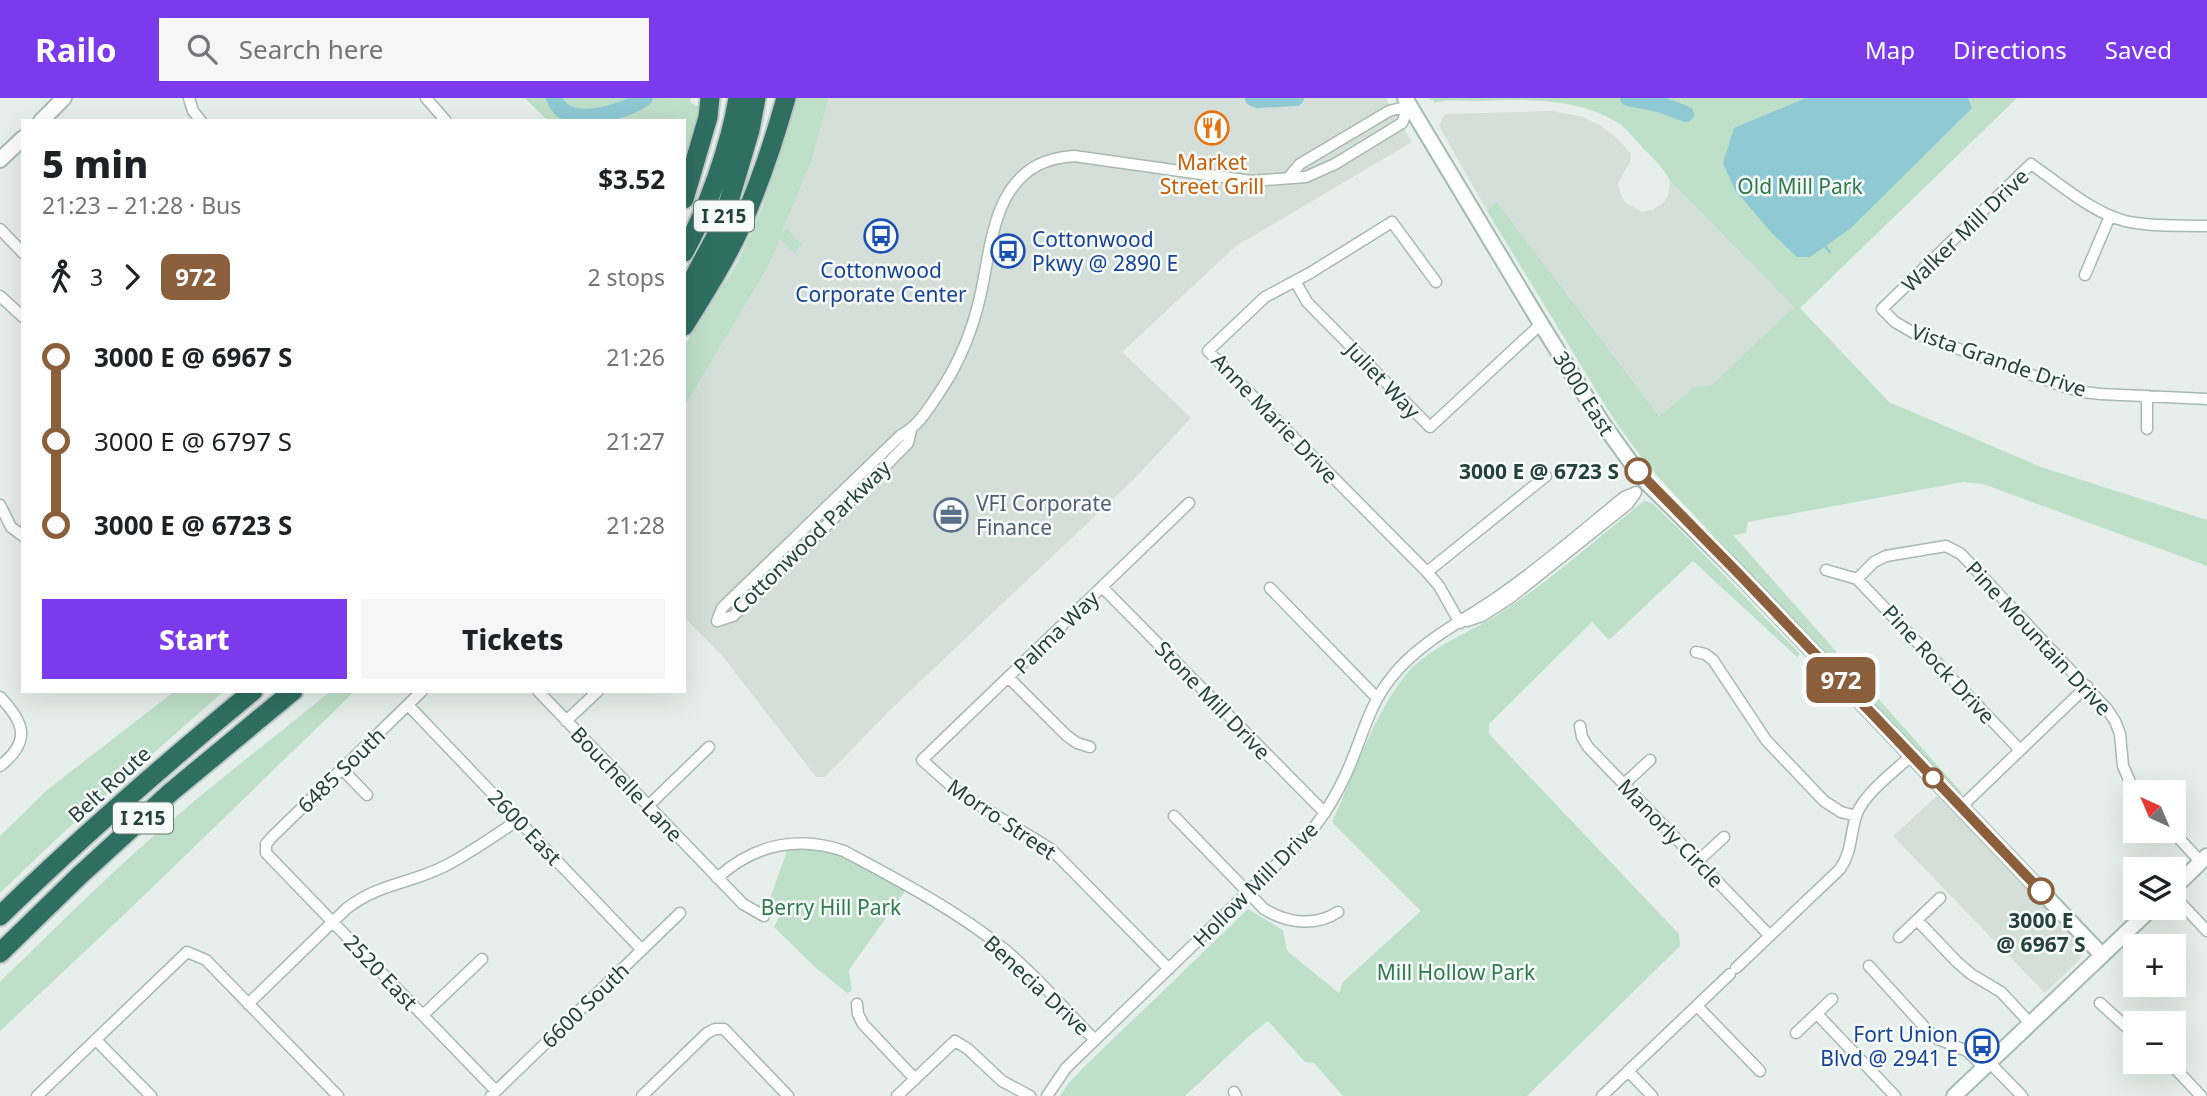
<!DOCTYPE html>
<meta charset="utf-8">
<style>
:root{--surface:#fff;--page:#f6f6f6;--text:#202124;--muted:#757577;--accent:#7c3aed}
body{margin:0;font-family:"Noto Sans",sans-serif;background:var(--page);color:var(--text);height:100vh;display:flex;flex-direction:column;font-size:26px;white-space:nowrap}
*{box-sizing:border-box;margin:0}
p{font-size:23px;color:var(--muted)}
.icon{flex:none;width:38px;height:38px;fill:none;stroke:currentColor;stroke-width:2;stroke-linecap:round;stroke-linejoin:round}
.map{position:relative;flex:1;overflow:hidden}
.panel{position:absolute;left:21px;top:21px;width:665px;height:574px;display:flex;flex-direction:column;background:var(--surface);border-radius:0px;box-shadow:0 7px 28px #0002}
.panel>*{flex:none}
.badge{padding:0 14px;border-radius:10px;font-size:24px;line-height:46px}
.needle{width:46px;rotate:316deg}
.fabs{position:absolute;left:2123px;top:682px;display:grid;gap:14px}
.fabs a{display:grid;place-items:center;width:63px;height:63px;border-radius:0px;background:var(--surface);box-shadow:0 7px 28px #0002;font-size:35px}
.map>.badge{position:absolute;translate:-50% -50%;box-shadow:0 0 0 4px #fff}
.legs{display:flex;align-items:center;gap:10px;height:77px;padding:0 21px;font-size:23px}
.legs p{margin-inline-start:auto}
.headline{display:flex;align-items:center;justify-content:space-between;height:119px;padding:0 21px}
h1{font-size:38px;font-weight:800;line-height:52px}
.button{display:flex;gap:14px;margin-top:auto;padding:14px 21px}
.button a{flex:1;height:80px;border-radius:0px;background:var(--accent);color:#fff;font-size:28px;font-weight:800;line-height:80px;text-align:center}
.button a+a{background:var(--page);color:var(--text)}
ul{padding:0 21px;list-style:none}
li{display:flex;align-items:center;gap:24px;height:84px;font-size:26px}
li i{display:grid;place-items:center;width:10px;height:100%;margin:0 9px;background:currentColor}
li i::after{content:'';width:18px;height:18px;margin:-9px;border:5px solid;border-radius:50%;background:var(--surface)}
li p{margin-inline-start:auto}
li:first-child i{background:linear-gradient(#0000 50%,currentColor 0)}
li:last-child i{background:linear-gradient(currentColor 50%,#0000 0)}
header{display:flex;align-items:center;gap:42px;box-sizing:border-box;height:98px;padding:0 35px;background:var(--accent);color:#fff}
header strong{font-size:33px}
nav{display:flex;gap:38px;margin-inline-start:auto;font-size:24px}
.search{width:490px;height:63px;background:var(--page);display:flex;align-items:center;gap:18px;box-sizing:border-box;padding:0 24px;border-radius:0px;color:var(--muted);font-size:26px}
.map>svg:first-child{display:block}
.built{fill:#d4dfda}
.green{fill:#bfe0c8}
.water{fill:#8ec9d4}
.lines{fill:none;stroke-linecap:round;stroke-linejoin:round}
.stream{stroke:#8ec9d4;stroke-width:2.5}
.river{stroke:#8ec9d4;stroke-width:16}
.street-casing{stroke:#a8b8b2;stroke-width:13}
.secondary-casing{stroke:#a4bbb3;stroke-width:18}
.highway-casing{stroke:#c2cac8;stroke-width:23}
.street{stroke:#fff;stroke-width:10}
.secondary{stroke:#fff;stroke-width:14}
.highway{stroke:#2f6f62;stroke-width:19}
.line-1-casing{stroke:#fff;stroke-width:16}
.line-1{stroke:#8b5e3c;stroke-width:10}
.stop-1-dot{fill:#fff;stroke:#8b5e3c;stroke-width:3.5}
.labels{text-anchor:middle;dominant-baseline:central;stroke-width:5;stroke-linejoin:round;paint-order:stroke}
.shield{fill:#f7fbf9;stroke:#637a73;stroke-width:2}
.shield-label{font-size:19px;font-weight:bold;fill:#24423a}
.food-label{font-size:21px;fill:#c56008;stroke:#f7fbf9}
.park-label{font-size:21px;fill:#2d7a4b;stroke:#f7fbf9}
.street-label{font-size:21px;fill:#24423a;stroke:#f7fbf9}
.transit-label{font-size:21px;fill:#164399;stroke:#f7fbf9;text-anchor:start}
.stop-label{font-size:21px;font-weight:bold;fill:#24423a;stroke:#f7fbf9;text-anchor:end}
.service-label{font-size:21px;fill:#4e5e75;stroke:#f7fbf9;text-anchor:start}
</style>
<header>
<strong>Railo</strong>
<div class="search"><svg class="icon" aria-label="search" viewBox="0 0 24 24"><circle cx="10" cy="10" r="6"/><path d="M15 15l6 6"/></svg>Search here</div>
<nav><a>Map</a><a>Directions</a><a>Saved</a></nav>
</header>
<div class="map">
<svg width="2207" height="998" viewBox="0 0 2207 998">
<rect width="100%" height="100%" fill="#e6efeb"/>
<path class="built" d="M829,0h557l26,44 -176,104 -114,106 69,66 -57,61 -245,232 -64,66h-9l-92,-119 -40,-41v-209l85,-143 43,-106z
M1552,13l31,6 18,9 17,13 13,15 -1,8 -12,21 2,10 5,9 17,10 11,-2 11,-8 4,-6 2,-15 125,127 -83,77 -18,2 -35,29 -163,-214 -9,9 -48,-85 4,-10 5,-2z
M1939,696l116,122 2,6 23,23 2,10 -3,5 -34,33 -152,-157z"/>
<path class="green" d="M525,0h166l-1,4 11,6 -12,43 -5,9v-39h-136z
M795,0h34l-17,61 -30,74 5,-4 15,16 -8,8 -14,-14 -11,26 -85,143v-62l53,-83 25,-55z
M1427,0h590l-217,210 89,94 152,65 166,53v46l-224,-82 -20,-2 -215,40 -2,11 -13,2 229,258 -2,1 -287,-301 -28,-31 -32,-44 -126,-207 9,-10 163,215 35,-29 18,-2 82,-78 -124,-126c-6,-13 -17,-23 -27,-33 -8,-9 -16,-19 -26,-26 -40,-24 -90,-23 -135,-21 -16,1 -32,-3 -48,2v-2z
M1644,403l8,2 40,39 108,112 -3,3 -104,-96 -84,79 -17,-18 -103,102v10l190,200 1,12 -153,150h-184l-29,-33 -9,-1 -37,-41 -20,16 -63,59h-125l8,-12 18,-19 162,-156 35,21 4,21 52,42 4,-11 78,-71 -89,-89c21,-46 45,-116 78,-152 26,-27 65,-39 95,-60 48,-32 93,-72 139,-109z
M175,593h49l-159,140 -65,62v-57l47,-46z
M331,593h24l-226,219 -129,121v-49c46,-45 92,-91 140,-134 61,-55 127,-105 191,-157z
M788,750h29l25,7 63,36 -56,79 3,21 -5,2 -32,-26 -41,-40 6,-12 -4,-8 -7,-6z"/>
<path class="water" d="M1806,0h162l4,10 -121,120 -41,29h-13l-27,-26 -35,-41 -12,-27 11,-35z"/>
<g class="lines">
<path class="stream" d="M1823,146l7,8"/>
<path class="river" d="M554,0c12,34 70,14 91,0
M1253,0l5,2 38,-2
M1628,0l34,7 24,9"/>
<defs>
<path id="street" d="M189,0l4,13 8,10
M426,0l20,23
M1289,79l11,-13 89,-53 20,-5
M2207,128c-27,-1 -56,1 -82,-5 -34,-9 -65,-37 -94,-57l-149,145 13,13 19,11 151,54 18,5 18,2 106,5
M0,131l23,24
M2085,177l25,-59
M1295,183l12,21 123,125 111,-103
M1436,184l-44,-60 -82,51 -45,24 -57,54 219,221 12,14 21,37
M0,198l23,21
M2147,331v-33
M0,407l11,22 12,9
M1826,472l31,9 163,171
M1427,474l119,-96
M1857,481l17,-17 12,-6 60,-10 15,8 146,155 8,12 5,13 3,32 12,27
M1102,489l223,226
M1270,490l107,110
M717,523l5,-13 179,-173c16,-8 26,-24 36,-39 18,-26 32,-57 40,-87 14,-48 11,-118 61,-144 11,-6 24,-8 36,-9l177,25 55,-4 29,-13 67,-41 7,-17
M717,523l16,-5 90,-87 85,-86 3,-13
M1467,523l15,-5 28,-18 118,-94 7,-10
M1696,554l9,2 8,6 53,80 58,61 17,11 15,4
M1008,579l58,58 11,8 13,4
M422,593l-150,146 -6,7v9l230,238
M538,593l205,213 21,12
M0,599c24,25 32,44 0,69
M408,607l234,245
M566,623l32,-30
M1580,628l2,11 6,10 182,189
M342,671l25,26
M1624,686l26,-24
M648,708l61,-59
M1961,709l126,-121
M1174,718l90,93c23,14 51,18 74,3
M2172,733l29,31
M1698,763l26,-24
M717,780c37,-33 80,-43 127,-27 54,29 112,59 160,98 33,27 61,61 91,91
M2174,798l33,35
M1917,822l40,42 14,12 30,18 29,31
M1899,839l41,-39
M1869,868l60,66 9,7 29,12 17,16
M1736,870l104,-99c12,-17 10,-34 16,-53 7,-22 39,-45 56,-61
M1169,871l-118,-120 -93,-57 -36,-32 267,-257
M2100,905l35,32
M248,906l98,-95c33,-26 64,-25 99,-43 25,-13 49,-30 73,-46
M857,906l1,10 5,10 52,55
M1697,908l63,65
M1817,916l78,82
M423,917l59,-56
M1796,935l36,-34
M96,942l55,56
M1989,964l33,34
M2169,964l32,34
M1628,973l24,25
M1234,994l2,4
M37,998l150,-144 19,8 132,136
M491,998l189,-183
M642,998l65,-63 8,-4h9l64,67
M897,998l58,-55 13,8 34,32 28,15
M1047,998l19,-28 247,-239c13,-17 24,-35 33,-55 16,-34 21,-66 45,-96 29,-38 77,-59 115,-87 41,-29 79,-62 118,-94l12,-5
M1602,998l128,-122"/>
<path id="secondary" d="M1405,0l136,226 60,97 28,39 18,23 91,90 364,382
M41,23l23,-23
M0,62l23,-22
M2174,790l33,-32
M1954,998l198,-188"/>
<path id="highway" d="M684,101l24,-82 2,-19
M684,154c24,-43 46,-106 54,-154
M684,198l38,-71 28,-95 6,-32
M684,228c20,-32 41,-65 57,-100 18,-41 33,-85 45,-128
M0,818c81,-79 166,-153 253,-225
M0,855l79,-77 92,-84 122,-101"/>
</defs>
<use href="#street" class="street-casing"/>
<use href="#secondary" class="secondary-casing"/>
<use href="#highway" class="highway-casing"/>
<use href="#street" class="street"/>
<use href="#secondary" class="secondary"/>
<use href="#highway" class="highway"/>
</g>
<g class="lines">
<defs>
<path id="line-1" d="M1638,373l100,102 303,318"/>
</defs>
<use href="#line-1" class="line-1-casing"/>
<use href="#line-1" class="line-1"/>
</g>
<defs>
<symbol id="restaurant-ring" viewBox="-11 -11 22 22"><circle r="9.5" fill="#f7fbf9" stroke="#e8710a" stroke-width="1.5"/><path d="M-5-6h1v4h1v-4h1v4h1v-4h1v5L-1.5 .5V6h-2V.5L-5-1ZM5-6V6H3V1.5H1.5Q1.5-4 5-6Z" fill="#e8710a"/></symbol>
<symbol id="bus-ring" viewBox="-11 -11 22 22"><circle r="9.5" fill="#f7fbf9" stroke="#1a4fb4" stroke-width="1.5"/><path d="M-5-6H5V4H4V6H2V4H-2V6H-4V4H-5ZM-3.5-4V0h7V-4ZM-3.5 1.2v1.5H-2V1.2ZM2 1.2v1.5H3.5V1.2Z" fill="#1a4fb4"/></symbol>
<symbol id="office-ring" viewBox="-11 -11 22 22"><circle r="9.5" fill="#f7fbf9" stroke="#5c6f8a" stroke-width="1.5"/><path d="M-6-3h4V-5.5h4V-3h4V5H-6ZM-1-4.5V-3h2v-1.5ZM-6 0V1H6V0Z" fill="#5c6f8a"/></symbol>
</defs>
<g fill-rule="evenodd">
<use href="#restaurant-ring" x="1193" y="11" width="38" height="38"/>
<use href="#bus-ring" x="862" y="119" width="38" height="38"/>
<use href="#bus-ring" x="989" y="134" width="38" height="38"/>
<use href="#office-ring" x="932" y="398" width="38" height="38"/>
<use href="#bus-ring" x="1963" y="929" width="38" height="38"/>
</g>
<g class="stop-1-dot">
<circle cx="1638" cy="373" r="12"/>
<circle cx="1933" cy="680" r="9"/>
<circle cx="2041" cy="793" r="12"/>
</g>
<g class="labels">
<g class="shield">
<rect x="694" y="102.5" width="60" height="31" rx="5"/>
<rect x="113" y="704.5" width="60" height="31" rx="5"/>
</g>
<g class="shield-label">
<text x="724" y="118">I 215</text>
<text x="143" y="720">I 215</text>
</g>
<g class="food-label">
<text x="1212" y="64">Market<tspan x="1212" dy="24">Street Grill</tspan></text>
</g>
<g class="park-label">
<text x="1800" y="88">Old Mill Park</text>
<text x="831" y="809">Berry Hill Park</text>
<text x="1456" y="874">Mill Hollow Park</text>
</g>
<g class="street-label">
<text transform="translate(1965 132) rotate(-44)">Walker Mill Drive</text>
<text transform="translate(1999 262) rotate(19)">Vista Grande Drive</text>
<text transform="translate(1383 282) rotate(46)">Juliet Way</text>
<text transform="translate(1584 295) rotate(58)">3000 East</text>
<text transform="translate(1275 320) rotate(46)">Anne Marie Drive</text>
<text transform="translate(811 439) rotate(-44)">Cottonwood Parkway</text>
<text transform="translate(1056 534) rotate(-44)">Palma Way</text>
<text transform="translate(2039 540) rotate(47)">Pine Mountain Drive</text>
<text transform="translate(1939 566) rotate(47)">Pine Rock Drive</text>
<text transform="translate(1213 602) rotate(46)">Stone Mill Drive</text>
<text transform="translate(341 672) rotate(-44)">6485 South</text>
<text transform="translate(109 686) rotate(-42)">Belt Route</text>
<text transform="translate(627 686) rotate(46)">Bouchelle Lane</text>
<text transform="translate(1002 721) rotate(34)">Morro Street</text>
<text transform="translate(525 729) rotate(46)">2600 East</text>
<text transform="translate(1671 735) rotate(46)">Manorly Circle</text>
<text transform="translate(1255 786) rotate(-45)">Hollow Mill Drive</text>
<text transform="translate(381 874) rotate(46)">2520 East</text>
<text transform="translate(1037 887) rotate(43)">Benecia Drive</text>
<text transform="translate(585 907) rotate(-44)">6600 South</text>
</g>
<g class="transit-label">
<text x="1032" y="141">Cottonwood<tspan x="1032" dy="24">Pkwy @ 2890 E</tspan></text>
<text x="881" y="172" text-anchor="middle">Cottonwood<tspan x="881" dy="24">Corporate Center</tspan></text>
<text x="1958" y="936" text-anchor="end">Fort Union<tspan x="1958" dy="24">Blvd @ 2941 E</tspan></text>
</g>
<g class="stop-label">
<text x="1619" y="373">3000 E @ 6723 S</text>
<text x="2041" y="822" text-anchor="middle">3000 E<tspan x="2041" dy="24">@ 6967 S</tspan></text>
</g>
<g class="service-label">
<text x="976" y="405">VFI Corporate<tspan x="976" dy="24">Finance</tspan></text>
</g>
</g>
</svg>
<div class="fabs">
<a><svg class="needle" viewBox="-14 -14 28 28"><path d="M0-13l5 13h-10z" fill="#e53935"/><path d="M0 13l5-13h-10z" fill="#757577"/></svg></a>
<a><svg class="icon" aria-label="layers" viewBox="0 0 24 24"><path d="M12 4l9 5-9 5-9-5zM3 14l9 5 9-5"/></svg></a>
<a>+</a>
<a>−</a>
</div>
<b class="badge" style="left:1841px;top:582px;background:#8b5e3c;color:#fff">972</b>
<section class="panel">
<div class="headline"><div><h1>5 min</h1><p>21:23 – 21:28 · Bus</p></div><b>$3.52</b></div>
<div class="legs"><svg class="icon" aria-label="walk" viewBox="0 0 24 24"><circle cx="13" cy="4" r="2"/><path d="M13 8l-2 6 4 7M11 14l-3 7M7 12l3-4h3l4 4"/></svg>3<svg class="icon" aria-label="forward" viewBox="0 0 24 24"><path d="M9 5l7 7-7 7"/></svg><b class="badge" style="background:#8b5e3c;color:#fff">972</b><p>2 stops</p></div>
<ul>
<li><i style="color:#8b5e3c"></i><b>3000 E @ 6967 S</b><p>21:26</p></li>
<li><i style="color:#8b5e3c"></i><span>3000 E @ 6797 S</span><p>21:27</p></li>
<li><i style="color:#8b5e3c"></i><b>3000 E @ 6723 S</b><p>21:28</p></li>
</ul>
<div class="button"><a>Start</a><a>Tickets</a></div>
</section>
</div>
